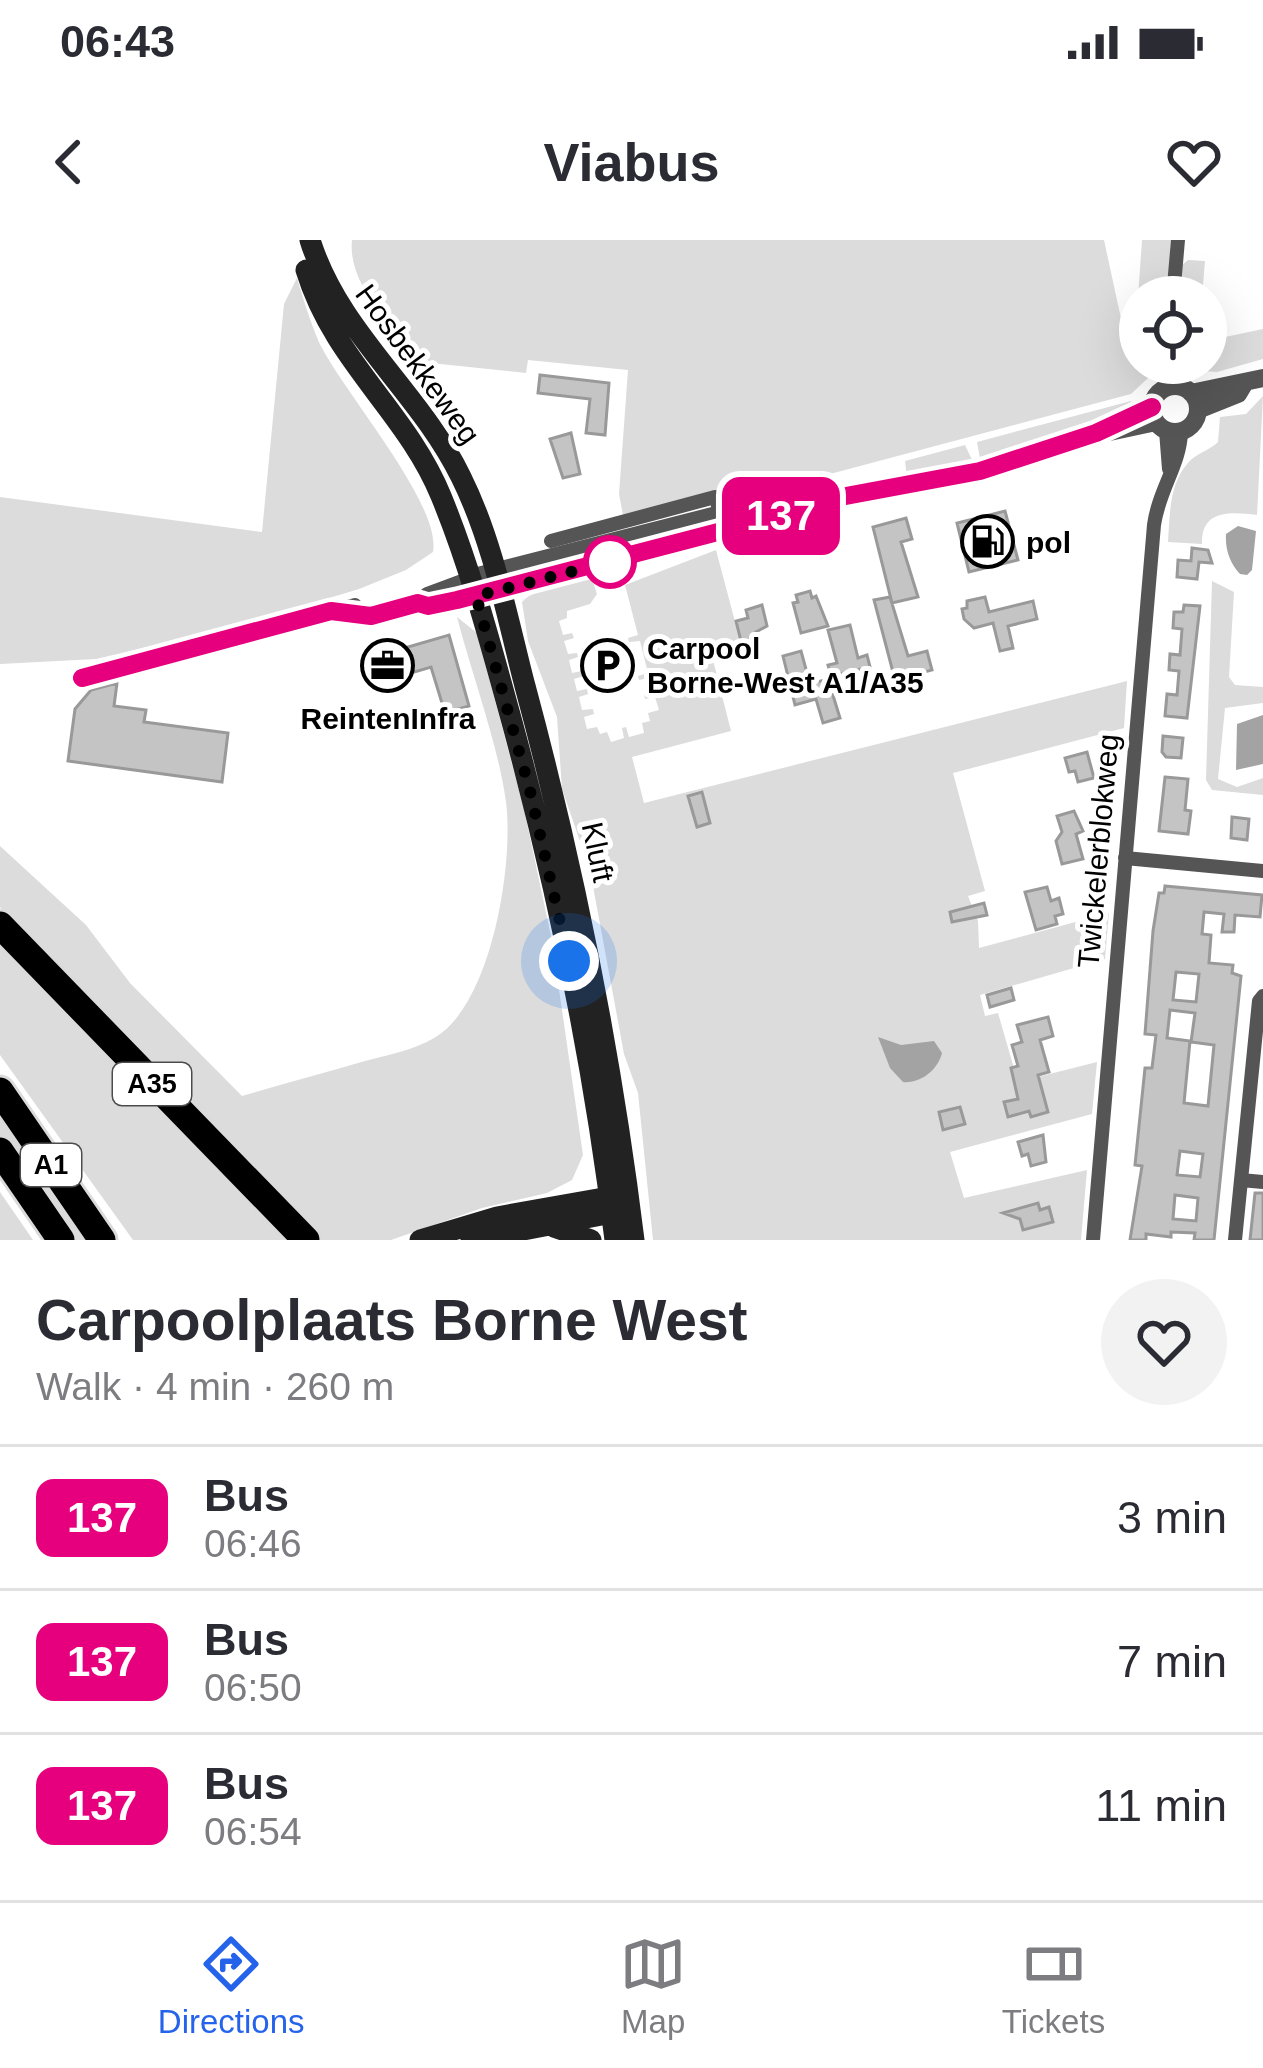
<!DOCTYPE html>
<meta charset="utf-8">
<style>
:root{--surface:#fff;--page:#f2f2f3;--text:#2b2b33;--muted:#7c7c81;--line:#e1e1e2;--accent:#2563eb}
body{margin:0;font-family:Helvetica,sans-serif;background:var(--page);color:var(--text);height:100vh;display:flex;flex-direction:column;font-size:45px;white-space:nowrap}
*{box-sizing:border-box;margin:0}
p{font-size:39px;color:var(--muted)}
.icon{flex:none;width:66px;height:66px;fill:none;stroke:currentColor;stroke-width:2;stroke-linecap:round;stroke-linejoin:round}
.map{position:relative;height:1000px;overflow:hidden}
.drawer{display:flex;flex-direction:column;background:var(--surface);flex:1}
.drawer>*{flex:none}
.badge{padding:0 24px;border-radius:18px;font-size:42px;line-height:78px}
.controls{position:absolute;left:1119px;top:36px;display:grid;gap:24px}
.controls a{display:grid;place-items:center;width:108px;height:108px;border-radius:50%;background:var(--surface);box-shadow:0 12px 48px #0002;font-size:60px}
.you{position:absolute;width:60px;height:60px;margin:-30px;border:9px solid #fff;border-radius:50%;background:#1a73e8;box-shadow:0 0 0 18px #1a73e833}
.map>.badge{position:absolute;translate:-50% -50%;box-shadow:0 0 0 6px #fff}
.round{display:grid;place-items:center;flex:none;width:126px;height:126px;border-radius:63px;background:var(--page)}
.headline{display:flex;align-items:center;justify-content:space-between;height:204px;padding:0 36px}
h1{font-size:57px;font-weight:700;line-height:90px}
ul{padding:0;list-style:none}
li{display:flex;align-items:center;gap:36px;height:144px;padding:0 36px;border-top:3px solid var(--line)}
li div{flex:1}
li b{display:block;font-size:45px}
li em{font-style:normal}
li .badge{min-width:132px;font-weight:700;text-align:center}
.status{display:flex;justify-content:space-between;align-items:center;height:84px;padding:0 60px;background:var(--surface);direction:ltr}
.status svg{height:33px;fill:currentColor}
header{display:flex;justify-content:space-between;align-items:center;height:156px;padding:0 36px;background:var(--surface);font-size:54px;font-weight:700}
.dock{display:flex;justify-content:space-around;align-items:center;height:168px;border-top:3px solid var(--line);background:var(--surface);font-size:33px;color:var(--muted)}
.dock a{display:grid;justify-items:center;gap:6px}
.dock .current{color:var(--accent)}
.map>svg:first-child{display:block}
.green{fill:#dcdcdc}
.water{fill:#a3a3a3}
.building{fill:#c4c4c4;stroke:#999;stroke-width:3;fill-rule:evenodd}
.lines{fill:none;stroke-linecap:round;stroke-linejoin:round}
.motorway-casing{stroke:#dbdbdb;stroke-width:33}
.minor{stroke:#555;stroke-width:14}
.tertiary{stroke:#555;stroke-width:18}
.secondary{stroke:#222;stroke-width:21}
.motorway{stroke:#000;stroke-width:27}
.line-casing{stroke:#fff;stroke-width:27}
.line{stroke:#e6007e;stroke-width:18}
.walk{stroke:#000;stroke-width:12;stroke-dasharray:0 21.6}
.stop-dot{fill:#fff;stroke:#e6007e;stroke-width:6}
.labels{text-anchor:middle;dominant-baseline:central;stroke-width:10;stroke-linejoin:round;paint-order:stroke}
.shield{fill:#fff;stroke:#4c4c4c;stroke-width:3}
.shield-label{font-size:27px;font-weight:bold;fill:#000}
.street-label{font-size:30px;fill:#000;stroke:#fff}
.poi-label{font-size:30px;font-weight:bold;fill:#000;stroke:#fff;text-anchor:start}
</style>
<div class="status"><b>06:43</b><svg viewBox="0 0 49 12"><path d="M0 12V9h3v3zM5 12V6h3v6zM10 12V3h3v9zM15 12V0h3v12zM26 1h20v11H26zM47 4h2v5h-2z"/></svg></div>
<header><svg class="icon" aria-label="back" viewBox="0 0 24 24"><path d="M15 5l-7 7 7 7"/></svg>Viabus<svg class="icon" aria-label="heart" viewBox="0 0 24 24"><path d="M12 20l-8-8c-3-5 5-10 8-4 3-6 11-1 8 4z"/></svg></header>
<div class="map">
<svg width="1263" height="1000" viewBox="0 0 1263 1000">
<rect width="100%" height="100%" fill="#fff"/>
<path class="green" d="M352,0h752l26,120 4,-6 8,-114h29l-4,57h-27v66l21,3 -30,28 -365,97 -46,1 -97,23 -4,-21 9,-124 -100,-10 -2,13 -105,-11c-26,-34 -74,-76 -69,-122z
M1188,20l17,1 -3,36h-24l3,-31z
M297,38c6,20 13,43 21,62 22,49 124,163 115,212l-27,18 -47,19 -122,37 -141,33 -96,5v-167l262,35 22,-228z
M1263,89v30l-46,13 -14,-1 22,-34z
M1263,156l-6,119c-26,-3 -56,-6 -55,29l-34,-2c2,-29 1,-63 25,-84 8,-6 18,-9 25,-16l2,-25 26,-3z
M1131,161l2,9 -38,17 -114,37 -4,-22z
M965,205l10,21 -68,12 -2,-17z
M716,310l26,98 -30,8 19,75 -99,26 12,46 483,-122 -3,47 -171,45 32,118 -17,5 10,25 1,27 130,-35 -4,46 -125,36 5,21 13,-3 20,69 79,-20 -5,52 -142,38 14,46 123,-28 -6,70h-428l-15,-147 -14,-39 -34,-184 -28,-81 -5,-72 -29,-76 -6,-39c17,-18 45,-11 63,-28l7,5 5,15 -7,10 -23,7v7l-8,3 4,14 9,-2 2,5 -10,3 4,13 9,-1 1,4 -9,3 3,13 10,-2 2,5 -10,3 3,12 10,-2 1,5 -9,3 3,13 11,-1 1,5 -10,3 3,12 10,-2 3,7 7,-2 4,10 13,-4 -2,-10 4,-1 3,10 15,-4 -2,-10 8,-2 -2,-8 11,-3 -4,-13 -10,2 -1,-5 9,-3 -4,-13 -10,2 -1,-4 10,-3 -8,-32 -11,1 -1,-4 10,-3 -13,-50z
M1212,341l22,11 -5,85 6,8 28,2v16l-38,5 -7,71 19,8 26,-9v17l-51,-5 -6,-10z
M457,377l20,16 47,176 28,132 31,214 -11,25 -25,13 -65,15 -91,32h-69l-322,-333v-61l86,79 44,58 112,113c41,-12 82,-23 123,-35 23,-6 49,-11 69,-23 58,-33 80,-175 72,-236 -8,-58 -34,-127 -49,-185z
M0,695l295,305h-162l-133,-185z
M0,869l90,131h-22l-68,-101z
M0,952l33,48h-33z"/>
<path class="water" d="M1238,286l18,5 -4,39 -5,5 -7,-1c-10,-11 -15,-24 -14,-40z
M1263,475v49l-27,6 1,-46z
M878,797l23,8 33,-4 8,12c-4,17 -22,31 -39,29l-13,-14z"/>
<path class="building" d="M540,135l69,8 -4,52 -19,-2 4,-34 -52,-6z
M571,193l9,41 -17,4 -13,-39z
M1005,271l13,49 -49,12 -12,-49z
M906,278l6,21 -11,3 17,55 -26,6 -19,-76z
M1192,308l16,2 4,13 -13,-1 -2,17 -20,-2 1,-17 13,1z
M810,351l2,7 4,-2 12,30 -27,7 -8,-30 5,-1 -2,-7z
M890,357l18,59 19,-5 5,19 -37,10 -21,-80z
M985,357l4,15 44,-11 4,18 -29,7 5,22 -13,3 -7,-28 -19,5 -10,-9 -2,-10 5,-1v-7z
M762,365l5,21 -11,6 3,9 -17,4 -6,-24 12,-3 -2,-8z
M1184,365l16,1 -13,112 -22,-2 2,-22 10,1 2,-24 -10,-1 1,-16 10,1 2,-26 -9,-1 1,-16h9z
M850,385l8,33 9,-3 3,12 -39,9 -3,-11 9,-2 -9,-33z
M449,395l20,71 -24,7 -14,-46 -47,14 -7,-25z
M801,411l9,33 18,-5 12,39 -17,5 -7,-24 -21,6 -12,-49z
M117,443l-3,23 32,4 -2,12 84,11 -6,49 -154,-21 7,-52 16,-19z
M1163,496l20,2 -2,20 -15,-1 -4,-5z
M1087,512l7,26 -16,4 -3,-11 -6,1 -4,-14z
M1165,537l23,2 -3,31 6,1 -3,23 -29,-3z
M702,552l8,31 -13,4 -9,-31z
M1074,571l9,20 -7,3 7,25 -21,5 -6,-23 6,-9 -5,-16z
M1232,577l17,2 -2,21 -16,-2z
M1165,646l97,9 -2,22 -25,-2 -1,17h-12l2,-18 -20,-2 -2,22 9,1 -2,28 24,2 -1,8 9,3 -27,264h-20l1,-7 -24,-1v5l-25,-3v6h-16l12,-74 -7,-1 10,-97h7l4,-33 -11,-1 8,-103 6,-38h5zM1176,732l23,2 -3,28 -23,-2zM1170,770l25,3 -4,29 23,3 -6,61 -24,-3 6,-62 -23,-3zM1180,911l23,3 -3,23 -23,-2zM1175,955l23,3 -2,23 -23,-2z
M1047,647l4,14 8,-3 4,16 -8,2 2,8 -21,6 -11,-38z
M984,663l3,12 -35,7 -2,-10z
M1011,748l3,12 -24,7 -3,-12z
M1048,777l5,19 -13,4 9,32 -11,3 10,37 -17,5 -2,-6 -21,6 -4,-15 14,-3 -7,-31 7,-2 -6,-21 10,-3 -5,-17z
M960,867l5,17 -22,6 -4,-18z
M1043,895l3,27 -15,4 -3,-12 -6,2 -4,-14z
M1255,953h8v47h-13z
M1038,963l2,7 9,-3 4,15 -30,8 -3,-11 -17,-6z"/>
<g class="lines">
<defs>
<path id="motorway" d="M0,685l306,315
M0,851l102,149
M0,911l61,89"/>
</defs>
<use href="#motorway" class="motorway-casing"/>
<path class="minor" d="M1173,57l5,-57
M1166,191l3,38
M551,301l164,-44 8,22
M418,363l9,-9 43,-16
M341,372c39,8 48,-9 77,-9 21,1 37,-2 58,-7
M82,438l273,-73
M1125,618l138,13
M1241,940l22,2
M1093,1000l61,-715c5,-36 26,-60 27,-93
M1235,1000l24,-239 4,-5"/>
<path class="tertiary" d="M1152 169a23 23 0 1 1 46 0a23 23 0 1 1-46 0Z
M1191,153l72,-15
M1198,170l40,-16 6,-10
M1100,194l56,-12
M470,338l274,-70 62,-9
M476,356l330,-87 29,-11 145,-27 116,-38 56,-26"/>
<path class="secondary" d="M310,0c29,93 109,151 151,237 32,64 46,140 64,209 49,182 86,367 109,554
M306,30c28,92 100,141 135,226 30,73 50,150 71,226 46,170 82,343 103,518
M554,987l37,13
M420,1000l77,-23 112,-20 14,2
M471,1000l141,-27 7,-5"/>
<use href="#motorway" class="motorway"/>
</g>
<g class="lines">
<defs>
<path id="line" d="M82,438l249,-67 40,5 47,-13 10,3 29,-6 349,-91 29,-11 145,-27 116,-38 56,-26"/>
</defs>
<use href="#line" class="line-casing"/>
<use href="#line" class="line"/>
<path class="walk" d="M569,721l-39,-170 -54,-195 134,-34"/>
</g>
<defs>
<symbol id="fuel-ring" viewBox="-11 -11 22 22"><circle r="9.5" fill="#fff" stroke="#000" stroke-width="1.5"/><path d="M-5.5-6h7V0h2V4h1.3V-2.5L3-4.5l.8-.8L6-3V5H2.5V1h-1V6h-7ZM-4.2-4.7v3.2H.2V-4.7Z" fill="#000"/></symbol>
<symbol id="parking-ring" viewBox="-11 -11 22 22"><circle r="9.5" fill="#fff" stroke="#000" stroke-width="1.5"/><path d="M-3.5-5.5H1a3.5 3.5 0 0 1 0 7H-1V5.5H-3.5ZM-1-3.4V-.6H.8a1.4 1.4 0 0 0 0-2.8Z" fill="#000"/></symbol>
<symbol id="office-ring" viewBox="-11 -11 22 22"><circle r="9.5" fill="#fff" stroke="#000" stroke-width="1.5"/><path d="M-6-3h4V-5.5h4V-3h4V5H-6ZM-1-4.5V-3h2v-1.5ZM-6 0V1H6V0Z" fill="#000"/></symbol>
</defs>
<g fill-rule="evenodd">
<use href="#fuel-ring" x="958" y="272" width="59" height="59"/>
<use href="#parking-ring" x="578" y="396" width="59" height="59"/>
<use href="#office-ring" x="358" y="396" width="59" height="59"/>
</g>
<circle class="stop-dot" cx="610" cy="322" r="24"/>
<g class="labels">
<g class="shield">
<rect x="113" y="823" width="78" height="42" rx="9"/>
<rect x="21" y="904" width="60" height="42" rx="9"/>
</g>
<g class="shield-label">
<text x="152" y="844">A35</text>
<text x="51" y="925">A1</text>
</g>
<g class="street-label">
<text transform="translate(418 124) rotate(54)">Hosbekkeweg</text>
<text transform="translate(1098 611) rotate(-85)">Twickelerblokweg</text>
<text transform="translate(598 612) rotate(78)">Kluft</text>
</g>
<g class="poi-label">
<text x="1026" y="302">pol</text>
<text x="647" y="408">Carpool<tspan x="647" dy="34">Borne-West A1/A35</tspan></text>
<text x="388" y="478" text-anchor="middle">ReintenInfra</text>
</g>
</g>
</svg>
<div class="controls">
<a><svg class="icon" aria-label="locate" viewBox="0 0 24 24"><circle cx="12" cy="12" r="6"/><path d="M12 2v4M12 18v4M2 12h4M18 12h4"/></svg></a>
</div>
<div class="you" style="left:569px;top:721px"></div>
<b class="badge" style="left:781px;top:276px;background:#e6007e;color:#fff">137</b>
</div>
<section class="drawer">
<div class="headline"><div><h1>Carpoolplaats Borne West</h1><p>Walk · 4 min · 260 m</p></div><a class="round"><svg class="icon" aria-label="heart" viewBox="0 0 24 24"><path d="M12 20l-8-8c-3-5 5-10 8-4 3-6 11-1 8 4z"/></svg></a></div>
<ul>
<li><span class="badge" style="background:#e6007e;color:#fff">137</span><div><b>Bus</b><p>06:46</p></div><em>3 min</em></li>
<li><span class="badge" style="background:#e6007e;color:#fff">137</span><div><b>Bus</b><p>06:50</p></div><em>7 min</em></li>
<li><span class="badge" style="background:#e6007e;color:#fff">137</span><div><b>Bus</b><p>06:54</p></div><em>11 min</em></li>
</ul>
</section>
<nav class="dock">
<a class="current"><svg class="icon" aria-label="directions" viewBox="0 0 24 24"><path d="M12 3l9 9-9 9-9-9zM9 14v-3h6M13 9l2 2-2 2"/></svg>Directions</a>
<a><svg class="icon" aria-label="map" viewBox="0 0 24 24"><path d="M3 6l6-2 6 2 6-2v14l-6 2-6-2-6 2zM9 4v14M15 6v14"/></svg>Map</a>
<a><svg class="icon" aria-label="tickets" viewBox="0 0 24 24"><path d="M3 7h18v10H3zM15 7v10"/></svg>Tickets</a>
</nav>
